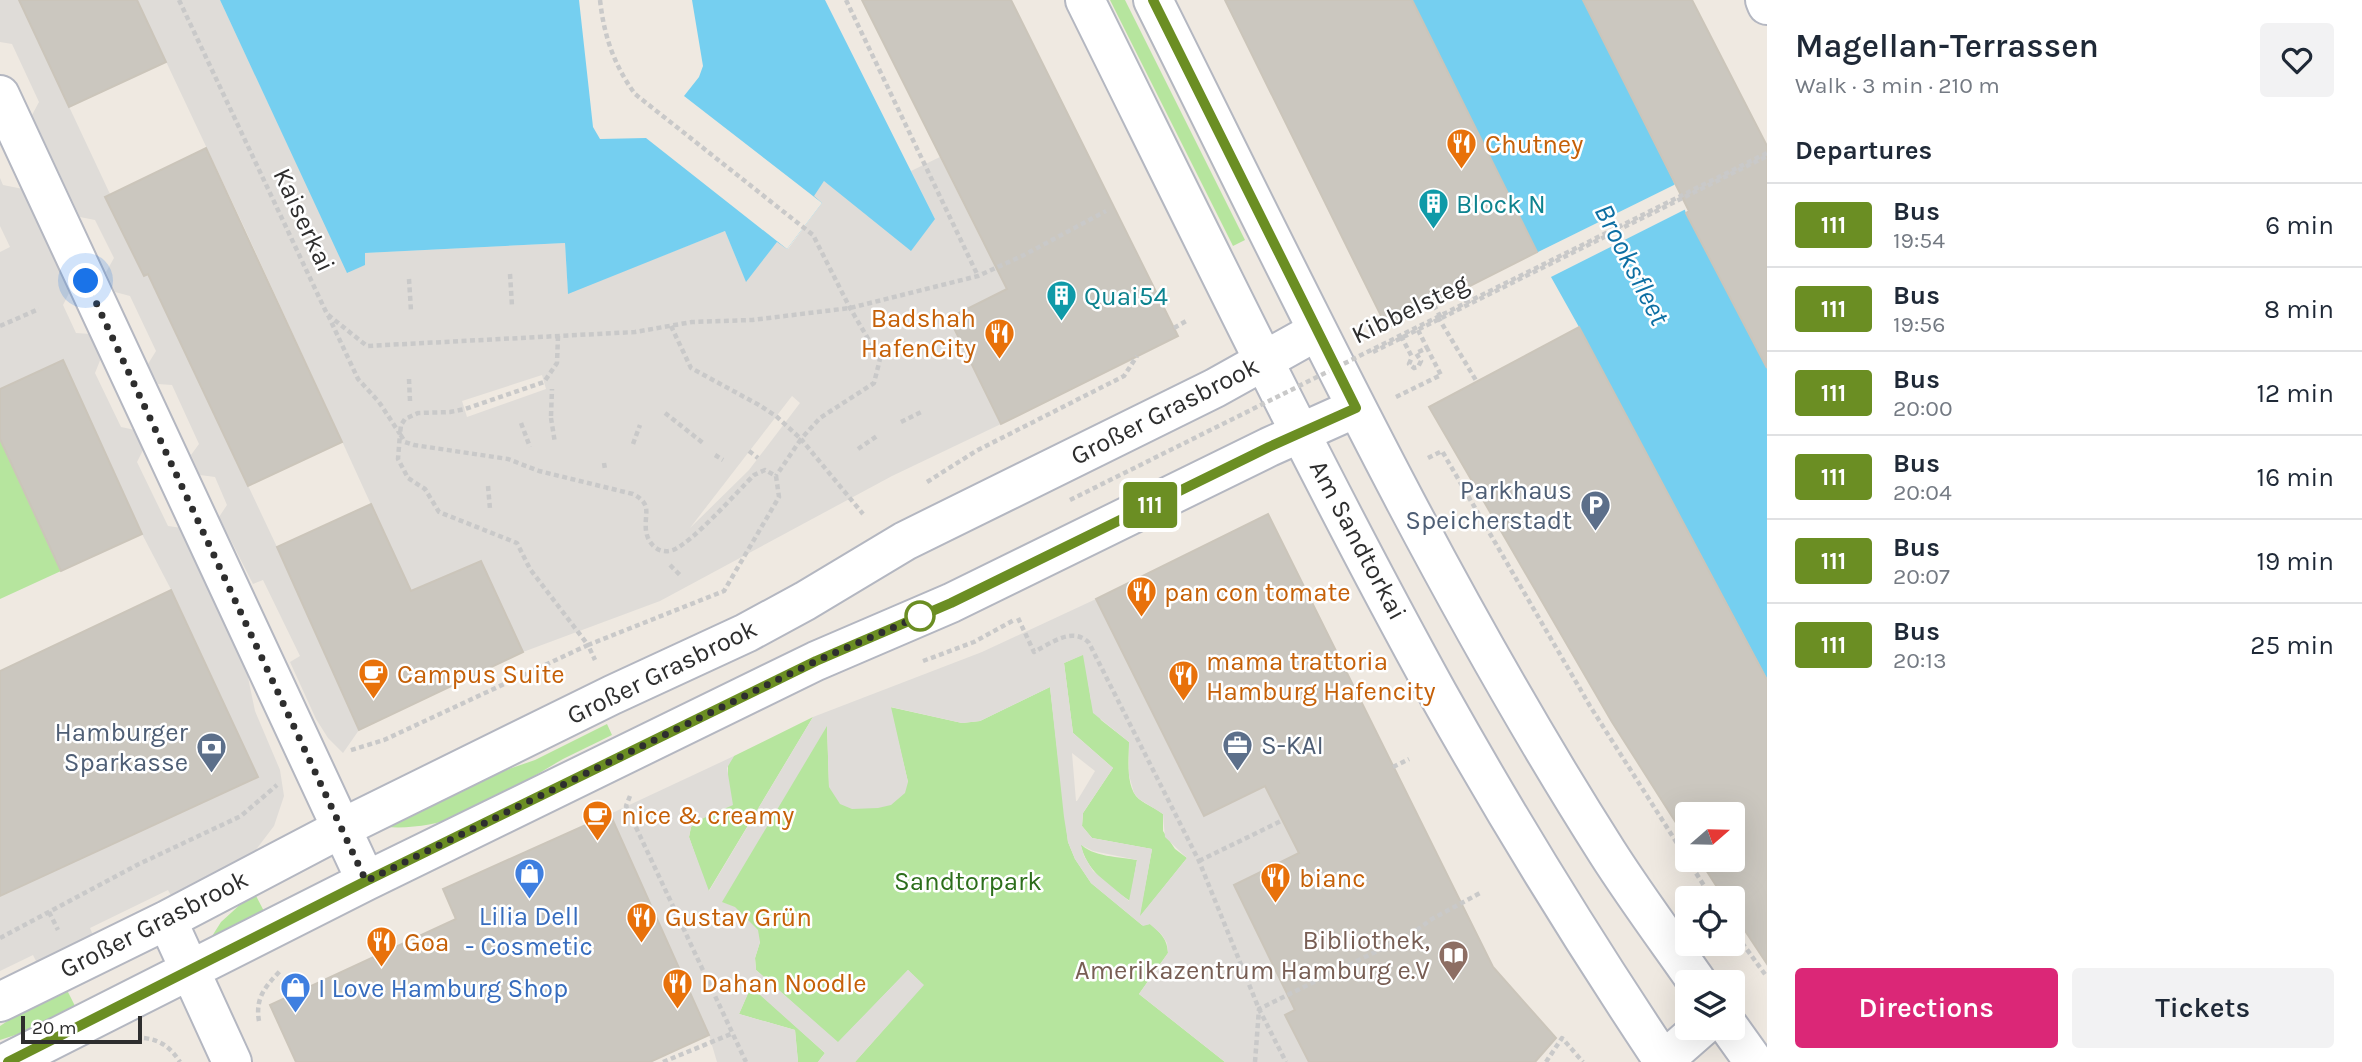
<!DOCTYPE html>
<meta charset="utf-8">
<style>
:root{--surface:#fff;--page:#f2f2f3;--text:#1f2937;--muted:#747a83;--line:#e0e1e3;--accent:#db2777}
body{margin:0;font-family:Karla,sans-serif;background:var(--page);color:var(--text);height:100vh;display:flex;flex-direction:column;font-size:26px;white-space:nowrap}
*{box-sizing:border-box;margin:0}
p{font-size:23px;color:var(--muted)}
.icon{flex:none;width:38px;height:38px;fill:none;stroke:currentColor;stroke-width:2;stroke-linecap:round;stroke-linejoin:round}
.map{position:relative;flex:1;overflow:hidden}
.drawer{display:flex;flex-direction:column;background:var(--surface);width:595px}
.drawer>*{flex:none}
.badge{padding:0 14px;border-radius:5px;font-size:24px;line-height:46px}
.needle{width:46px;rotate:70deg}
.buttons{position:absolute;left:1675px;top:802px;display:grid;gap:14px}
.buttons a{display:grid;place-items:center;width:70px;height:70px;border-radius:7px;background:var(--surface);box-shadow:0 7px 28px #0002;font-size:35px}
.scale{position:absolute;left:21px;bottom:18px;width:121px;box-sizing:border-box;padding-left:7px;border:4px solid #2e2e2e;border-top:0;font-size:19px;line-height:24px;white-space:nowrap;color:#2e2e2e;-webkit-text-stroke:5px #fff;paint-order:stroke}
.you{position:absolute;width:35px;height:35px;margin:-18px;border:5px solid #fff;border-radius:50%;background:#1a73e8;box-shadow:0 0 0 10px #1a73e833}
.map>.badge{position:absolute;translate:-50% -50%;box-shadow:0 0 0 4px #fff}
h2{padding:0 28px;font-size:26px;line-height:63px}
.round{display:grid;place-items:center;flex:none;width:74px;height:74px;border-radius:7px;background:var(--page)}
.overview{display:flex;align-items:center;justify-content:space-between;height:119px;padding:0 28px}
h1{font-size:33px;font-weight:600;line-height:52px}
.primary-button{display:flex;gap:14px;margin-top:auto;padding:14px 28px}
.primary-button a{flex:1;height:80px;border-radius:7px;background:var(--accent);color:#fff;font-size:28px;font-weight:600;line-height:80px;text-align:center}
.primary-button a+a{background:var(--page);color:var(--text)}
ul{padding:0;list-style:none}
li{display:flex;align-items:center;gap:21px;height:84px;padding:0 28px;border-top:2px solid var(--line)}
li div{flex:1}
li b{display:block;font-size:26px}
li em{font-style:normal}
li .badge{min-width:77px;font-weight:700;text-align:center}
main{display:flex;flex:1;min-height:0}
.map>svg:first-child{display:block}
.green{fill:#b6e59e}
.plaza{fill:#dfdcd8;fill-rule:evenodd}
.water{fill:#75cff0}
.pier{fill:#efe9e1}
.building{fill:#cbc7bf;stroke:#cbc5ba;stroke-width:2}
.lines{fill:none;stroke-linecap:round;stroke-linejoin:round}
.street-casing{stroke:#b4b7c1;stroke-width:42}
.secondary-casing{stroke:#b4b7c1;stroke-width:42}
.path{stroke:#c9c9c9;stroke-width:4.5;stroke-dasharray:5 3.5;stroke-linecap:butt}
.street{stroke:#fff;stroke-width:38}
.secondary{stroke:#fff;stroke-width:38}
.path-bridge{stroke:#c9c9c9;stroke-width:4.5;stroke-dasharray:5 3.5;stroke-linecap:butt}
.line-casing{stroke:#fff;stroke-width:16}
.line{stroke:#6b8e23;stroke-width:10}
.walk{stroke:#2e2e2e;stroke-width:7;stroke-dasharray:0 12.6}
.stop-dot{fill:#fff;stroke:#6b8e23;stroke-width:3.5}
.labels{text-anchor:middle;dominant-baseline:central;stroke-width:5;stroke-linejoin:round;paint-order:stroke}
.food-label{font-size:26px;fill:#c56008;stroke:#fff;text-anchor:start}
.culture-label{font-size:26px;fill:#0d838f;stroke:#fff;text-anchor:start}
.street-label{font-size:26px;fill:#2e2e2e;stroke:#fff}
.service-label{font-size:26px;fill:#4e5e75;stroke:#fff;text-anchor:end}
.park-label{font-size:26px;fill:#2c6e1b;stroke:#fff}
.shop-label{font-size:26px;fill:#366cbe;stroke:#fff}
.education-label{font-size:26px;fill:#785e54;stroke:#fff;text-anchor:end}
.water-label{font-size:28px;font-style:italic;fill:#0d6fa3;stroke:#fff}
</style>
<main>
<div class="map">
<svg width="1767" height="1062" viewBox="0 0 1767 1062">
<rect width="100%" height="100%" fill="#efe9e1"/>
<path class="green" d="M1110,0h15l120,240 -12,6z
M0,439l61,132 -61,28z
M1084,654l7,46 10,20 28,22c0,16 -4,45 10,57 7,6 17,9 24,15v17l12,18 12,9 -48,60 13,-69 -60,-11 -10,-12 1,-13 30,-45 -40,-35 -9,-70z
M1050,687l18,155 7,17 16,24 51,42 8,-1c11,9 17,15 18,29l-29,41 86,68h-370l68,-77 -15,-15 -70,73 -82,-73 -1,-12 5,-16 -39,-40 106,-178 2,63 79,-5 -18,-75 72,16 18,-2z
M813,717l-105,175 -19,-55 2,-10 12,-11 25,-42v-10l6,-8z
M607,724l5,11c-16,8 -33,16 -49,24 -60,34 -104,73 -178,68l101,-50 49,-17z
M1080,843c11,14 41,14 57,17l-7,41c-23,-16 -43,-30 -50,-58z
M254,892l13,25 -58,24 12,-19z
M65,986l12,24 -25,13 -52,17v-14l41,-27z
M751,986l74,67 -7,9h-20l-3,-32 -56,-16z"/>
<path class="plaza" d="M0,0h19l91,194 -4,3 75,61 -13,58 109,231 82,183 -16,23 -15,-15 -12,-19 -26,-57 10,-6 -37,-76 -10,4 -34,-67 8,-12 -12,-28 -15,-2 -9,-20 8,-11 -27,-59 -14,-1 -10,-20 8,-13 -26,-55 -15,-4 -9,-20 8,-14 -19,-38 -15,-3 -48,-102 7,-13 -27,-58 -12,-2z
M137,0h83l128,273 16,-20 201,-10 3,50 157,-62 21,50 31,-39 11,7 34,-46 -9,-7 11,-15 111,38 -24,-48 29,-14 43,86 52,33 -86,42 52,106 -109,52 -232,125 -137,51 -42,-91 -70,31 -167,-365zM542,375l4,14 -79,28 -5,-16zM792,396l8,7 -51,67 -59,58z
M0,178l3,7 20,4 47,102 -7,14 13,28 14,1 11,24 -6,15 26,54 14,3 9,18 -7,14 31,64 14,2 63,135 10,48 25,59 4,26 -10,30 -22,29 -78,46 -6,-11 -78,38 5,12 -55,29 -7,-14 -33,16v-80l257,-114 -81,-178 -34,-65 -79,-174 -63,29v-137l10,-5 -10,-21z
M1096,599l108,217 61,-30 34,67 -65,32 36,74 164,-34 31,-15 6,12 -186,93 24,47h-84l-86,-68 29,-41 -1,-10 -5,-8 -12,-11 -7,2 -52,-43 -16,-24 -7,-17 -4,-25 -14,-130 -70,34 -18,2 -71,-16 17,75 -3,11 -14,12 -13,3 -26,1 -12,-5 -11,-17 -2,-61 -105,176 13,5 23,23 2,12 -5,16 1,12 82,72 70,-72 16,15 -69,77h-37l7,-9 -74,-66 -12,27 56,16 3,32h-81l-8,-27 -99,-221 124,-58 -7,12 6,37 -38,17 -4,5 -2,10 20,54 104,-174 169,-65zM1083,655l10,58 36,29v33l5,18 5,6 24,15 2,23 22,21 -47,58 12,-67 -60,-11 -10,-12 1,-13 30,-45 -40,-35 -9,-70zM1072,753l23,18 -18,30h-1zM1081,845l12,6 44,9 -8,41 -36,-30 -9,-15z"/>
<path class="water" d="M220,0h605l110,219 -24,32 -87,-70 -10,15 8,7 -35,46 -10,-7 -31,40 -21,-51 -157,63 -3,-51 -200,10v12l-18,8z
M1412,0h171l89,178 14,35 81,154v312l-188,-352 -42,-75z"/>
<path class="pier" d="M579,0h113l11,66 -4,11 -15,19 138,107 -35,46 -141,-111 -46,1 -7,-12z
M1678,183l10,25 -141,71 -13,-25z"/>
<path class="building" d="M19,0h118l29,62 -97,45z
M862,0h149l167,336 -177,88 -52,-106 58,-29z
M1225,0h187l125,252 -150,76z
M1583,0h109l75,146v222l-81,-155 3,-2z
M206,148l136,294 -94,44 -100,-212 -4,2 -39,-79z
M1579,327l188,353v284l-35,-53v-13h-8l-25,-39h33v-45h-45v26l-75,-118 -183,-315z
M63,360l79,174 -81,37 -61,-132v-50z
M371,504l40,87 70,-30 42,91 -164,78 -82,-183z
M1268,514l225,453 63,71 -21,24h-226l-24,-47 10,-5 -61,-125 65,-32 -34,-67 -61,30 -108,-217z
M171,590l87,187 -258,119v-225z
M610,814l99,221 -59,27h-354l-26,-57 186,-86 -13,-30z"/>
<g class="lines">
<defs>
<path id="street" d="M1765,0l2,5
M0,95l366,786
M167,920l65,142
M0,1002l167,-82 175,-92 270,-133 134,-62 59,-32 100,-60 310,-153 102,-57
M8,1062l358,-181 450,-220 135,-58 318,-156 87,-39
M1662,1062l40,-35"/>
<path id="secondary" d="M1085,0c115,232 228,467 353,694 70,125 146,248 226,368
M1153,0c144,288 281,580 454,852 28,44 60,87 90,130
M1729,1027l25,35"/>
</defs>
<use href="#street" class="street-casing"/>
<use href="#secondary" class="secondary-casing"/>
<path class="path" d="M179,0l148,314 40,32 268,-14 57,-10 60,-2 98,-12 128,-32 46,-21 82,-44
M600,0c4,36 14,65 35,94l178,141 37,73 30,51 -6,24 -54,35 -19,21 62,75
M846,0l132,276
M510,274l2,32
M409,279l2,32
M1461,290l6,13
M1434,305l7,13
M328,315l30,64 21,23 21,32 -2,25 10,19 17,11 14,23 78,31 13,26 58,76 -204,95 -36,11
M0,326l39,-17
M671,326l20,42 68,37 17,11 25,23 -25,37
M1174,328l14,-8
M1418,330l9,18
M558,336l-1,27 -13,19 -79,27 -15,3 -32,1 -13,6 -4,6 -1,9 5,8 9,3 94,14 31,12 94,23c20,11 11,18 13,37 2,13 13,24 27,19 20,-8 64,-58 81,-75l11,-5 11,6 3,21 -55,94 -136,54 7,15
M1373,352l394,-196
M409,379l1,22
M1396,397l45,-22 -14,-27 -11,5 5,8 -3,6 -4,1 -5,-4 3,-7
M665,413l38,30
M551,416l1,-27
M551,418l4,25
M901,422l22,-11
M521,423l9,24
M633,444l7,-19
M858,449l19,-13
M749,451l9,7
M715,455l8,5
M1428,458l14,-7 148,255 97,153
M604,463l1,6
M927,482l49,-31 148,-75 13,-20
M488,486l2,23
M670,565l11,11
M1018,618l16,34c17,-9 39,-26 55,-9l110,218 60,148 27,53
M923,661l51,-19 40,-22
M1393,767l16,-8
M630,796l-4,10 120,256
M1687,859l25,39
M1199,861l84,-41
M49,912l9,18
M1732,929l35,48
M0,938l139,-74 102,-48 36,-31
M259,1021c-4,-23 6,-34 21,-50
M144,1038c17,2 27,10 36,24
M663,1062l68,-28
M1255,1062l4,-53 151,-74 22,-16 50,-27
M1546,1062l16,-24 21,24"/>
<use href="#street" class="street"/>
<use href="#secondary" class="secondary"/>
<path class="path-bridge" d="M1438,317l39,65
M1401,336l11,21
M1070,500l697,-347"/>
</g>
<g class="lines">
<defs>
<path id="line" d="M8,1062l358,-181 450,-220 135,-58 318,-156 87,-39 -203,-408"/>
</defs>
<use href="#line" class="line-casing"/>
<use href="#line" class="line"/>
<path class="walk" d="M86,281l280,600 450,-220 113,-49 -9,4"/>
</g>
<defs>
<symbol id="restaurant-pin" viewBox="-11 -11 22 30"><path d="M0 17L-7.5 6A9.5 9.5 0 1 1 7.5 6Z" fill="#e8710a" stroke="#fff"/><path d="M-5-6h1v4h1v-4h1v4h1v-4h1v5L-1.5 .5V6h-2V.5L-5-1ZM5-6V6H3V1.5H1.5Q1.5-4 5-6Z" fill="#fff"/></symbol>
<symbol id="building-pin" viewBox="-11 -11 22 30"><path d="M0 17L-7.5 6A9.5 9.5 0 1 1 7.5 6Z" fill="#0f9aa8" stroke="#fff"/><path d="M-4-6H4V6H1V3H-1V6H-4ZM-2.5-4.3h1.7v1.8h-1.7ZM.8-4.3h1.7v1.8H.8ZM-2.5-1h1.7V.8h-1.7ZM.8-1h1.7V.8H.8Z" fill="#fff"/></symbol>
<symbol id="parking-pin" viewBox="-11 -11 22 30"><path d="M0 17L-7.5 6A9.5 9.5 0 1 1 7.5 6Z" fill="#5c6f8a" stroke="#fff"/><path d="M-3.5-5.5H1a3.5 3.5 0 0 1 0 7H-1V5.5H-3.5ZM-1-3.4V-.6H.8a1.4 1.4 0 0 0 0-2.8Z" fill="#fff"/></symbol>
<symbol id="cafe-pin" viewBox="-11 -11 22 30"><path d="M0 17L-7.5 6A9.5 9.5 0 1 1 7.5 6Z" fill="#e8710a" stroke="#fff"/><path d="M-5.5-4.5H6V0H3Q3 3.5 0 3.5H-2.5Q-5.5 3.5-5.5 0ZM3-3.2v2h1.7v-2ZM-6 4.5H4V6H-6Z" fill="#fff"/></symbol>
<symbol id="office-pin" viewBox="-11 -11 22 30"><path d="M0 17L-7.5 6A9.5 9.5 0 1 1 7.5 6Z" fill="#5c6f8a" stroke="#fff"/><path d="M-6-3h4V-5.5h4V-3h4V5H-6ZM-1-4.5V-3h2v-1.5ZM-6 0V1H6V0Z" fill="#fff"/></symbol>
<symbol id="bank-pin" viewBox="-11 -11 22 30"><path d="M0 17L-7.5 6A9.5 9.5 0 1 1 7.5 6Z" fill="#5c6f8a" stroke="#fff"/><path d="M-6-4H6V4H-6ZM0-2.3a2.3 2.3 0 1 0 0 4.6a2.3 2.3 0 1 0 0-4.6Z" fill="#fff"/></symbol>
<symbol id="shop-pin" viewBox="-11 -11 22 30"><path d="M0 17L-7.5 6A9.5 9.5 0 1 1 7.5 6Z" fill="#3f7fe0" stroke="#fff"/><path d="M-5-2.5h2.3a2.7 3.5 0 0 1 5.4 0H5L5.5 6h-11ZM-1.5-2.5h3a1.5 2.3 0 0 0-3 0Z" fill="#fff"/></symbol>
<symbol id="library-pin" viewBox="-11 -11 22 30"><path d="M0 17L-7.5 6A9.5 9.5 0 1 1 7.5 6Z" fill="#8d6e63" stroke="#fff"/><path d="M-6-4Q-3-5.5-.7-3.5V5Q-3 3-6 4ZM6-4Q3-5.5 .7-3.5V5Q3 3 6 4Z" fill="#fff"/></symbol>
</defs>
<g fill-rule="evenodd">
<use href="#restaurant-pin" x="1444" y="126" width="35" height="47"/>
<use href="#building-pin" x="1416" y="186" width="35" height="47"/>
<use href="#building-pin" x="1044" y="278" width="35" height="47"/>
<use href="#restaurant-pin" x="982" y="316" width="35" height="47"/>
<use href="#parking-pin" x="1578" y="488" width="35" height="47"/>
<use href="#restaurant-pin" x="1124" y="574" width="35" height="47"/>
<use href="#cafe-pin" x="356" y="656" width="35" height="47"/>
<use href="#restaurant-pin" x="1166" y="658" width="35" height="47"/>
<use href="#office-pin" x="1220" y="728" width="35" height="47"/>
<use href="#bank-pin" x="194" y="730" width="35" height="47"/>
<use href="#cafe-pin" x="580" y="798" width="35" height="47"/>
<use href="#shop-pin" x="512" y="856" width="35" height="47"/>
<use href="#restaurant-pin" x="1258" y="860" width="35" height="47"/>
<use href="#restaurant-pin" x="624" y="900" width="35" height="47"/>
<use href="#restaurant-pin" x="364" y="924" width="35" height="47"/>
<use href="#library-pin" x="1436" y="938" width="35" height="47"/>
<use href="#restaurant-pin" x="660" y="966" width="35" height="47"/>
<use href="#shop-pin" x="278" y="970" width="35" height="47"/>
</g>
<circle class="stop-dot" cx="920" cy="616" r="14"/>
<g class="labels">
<g class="food-label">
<text x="1485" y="144">Chutney</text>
<text x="976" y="318" text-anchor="end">Badshah<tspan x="976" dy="30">HafenCity</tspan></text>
<text x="1164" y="592">pan con tomate</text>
<text x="1206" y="661">mama trattoria<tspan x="1206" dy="30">Hamburg Hafencity</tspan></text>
<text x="397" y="674">Campus Suite</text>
<text x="621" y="815">nice &amp; creamy</text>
<text x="1299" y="878">bianc</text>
<text x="665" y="917">Gustav Grün</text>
<text x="404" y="942">Goa</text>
<text x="701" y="983">Dahan Noodle</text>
</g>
<g class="culture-label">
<text x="1456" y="204">Block N</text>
<text x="1084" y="296">Quai54</text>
</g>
<g class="street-label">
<text transform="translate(304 220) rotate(65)">Kaiserkai</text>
<text transform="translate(1410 309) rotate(-26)">Kibbelsteg</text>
<text transform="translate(1165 411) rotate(-27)">Großer Grasbrook</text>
<text transform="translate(1358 540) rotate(62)">Am Sandtorkai</text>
<text transform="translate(662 672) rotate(-26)">Großer Grasbrook</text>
<text transform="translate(154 924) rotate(-27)">Großer Grasbrook</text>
</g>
<g class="service-label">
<text x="1572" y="490">Parkhaus<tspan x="1572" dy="30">Speicherstadt</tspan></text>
<text x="188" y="732">Hamburger<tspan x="188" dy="30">Sparkasse</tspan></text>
<text x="1261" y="745" text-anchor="start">S-KAI</text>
</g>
<g class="park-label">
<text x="968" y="881">Sandtorpark</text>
</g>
<g class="shop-label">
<text x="529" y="916">Lilia Dell<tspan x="529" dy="30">- Cosmetic</tspan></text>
<text x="318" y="988" text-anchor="start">I Love Hamburg Shop</text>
</g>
<g class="education-label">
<text x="1430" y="940">Bibliothek,<tspan x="1430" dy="30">Amerikazentrum Hamburg e.V</tspan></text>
</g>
<g class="water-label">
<text transform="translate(1632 264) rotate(63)">Brooksfleet</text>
</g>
</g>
</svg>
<div class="buttons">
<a><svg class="needle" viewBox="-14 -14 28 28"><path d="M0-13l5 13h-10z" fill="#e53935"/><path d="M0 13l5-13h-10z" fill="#747a83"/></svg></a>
<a><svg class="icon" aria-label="locate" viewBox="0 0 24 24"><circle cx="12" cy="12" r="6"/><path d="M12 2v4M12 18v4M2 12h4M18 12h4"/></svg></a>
<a><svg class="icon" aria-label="layers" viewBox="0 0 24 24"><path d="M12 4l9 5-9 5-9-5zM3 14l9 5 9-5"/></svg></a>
</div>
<div class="scale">20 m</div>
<div class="you" style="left:86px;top:281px"></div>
<b class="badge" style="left:1150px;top:505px;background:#6b8e23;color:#fff">111</b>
</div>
<section class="drawer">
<div class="overview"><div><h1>Magellan-Terrassen</h1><p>Walk · 3 min · 210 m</p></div><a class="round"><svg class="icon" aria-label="heart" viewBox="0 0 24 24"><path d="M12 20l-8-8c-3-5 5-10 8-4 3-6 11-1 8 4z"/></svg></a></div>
<h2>Departures</h2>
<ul>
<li><span class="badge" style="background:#6b8e23;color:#fff">111</span><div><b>Bus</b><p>19:54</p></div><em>6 min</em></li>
<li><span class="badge" style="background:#6b8e23;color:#fff">111</span><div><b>Bus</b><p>19:56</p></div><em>8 min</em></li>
<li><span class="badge" style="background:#6b8e23;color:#fff">111</span><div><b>Bus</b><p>20:00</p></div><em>12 min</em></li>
<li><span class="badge" style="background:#6b8e23;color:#fff">111</span><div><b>Bus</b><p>20:04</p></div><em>16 min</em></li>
<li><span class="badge" style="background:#6b8e23;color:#fff">111</span><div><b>Bus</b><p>20:07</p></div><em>19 min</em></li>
<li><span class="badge" style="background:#6b8e23;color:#fff">111</span><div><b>Bus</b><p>20:13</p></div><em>25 min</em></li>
</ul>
<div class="primary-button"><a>Directions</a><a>Tickets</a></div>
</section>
</main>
